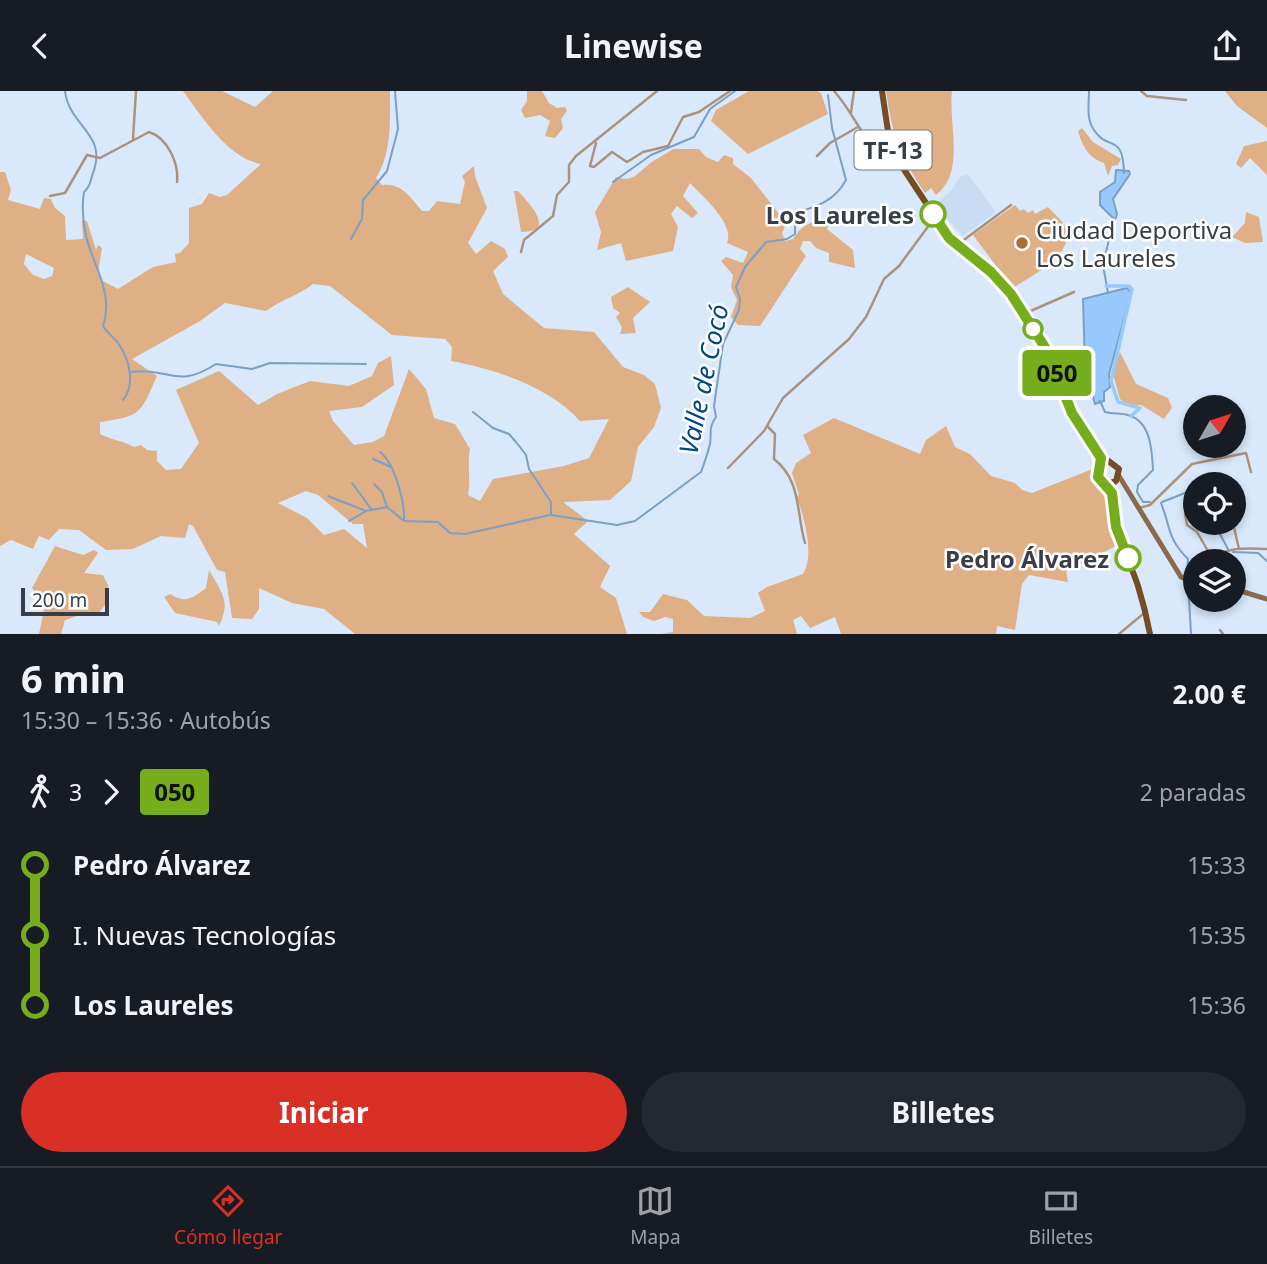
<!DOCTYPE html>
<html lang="es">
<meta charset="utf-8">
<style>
:root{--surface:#171b24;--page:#242831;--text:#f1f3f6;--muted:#9ea1a6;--line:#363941;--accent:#d93025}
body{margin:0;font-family:"Noto Sans",sans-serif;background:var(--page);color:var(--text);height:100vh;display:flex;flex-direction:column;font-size:26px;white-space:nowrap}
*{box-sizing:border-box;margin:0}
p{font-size:23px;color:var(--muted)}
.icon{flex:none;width:38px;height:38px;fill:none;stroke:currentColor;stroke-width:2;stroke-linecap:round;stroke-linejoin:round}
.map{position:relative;height:543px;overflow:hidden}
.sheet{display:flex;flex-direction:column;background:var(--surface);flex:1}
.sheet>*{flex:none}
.badge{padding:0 14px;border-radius:5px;font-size:24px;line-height:46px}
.needle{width:46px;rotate:51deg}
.controls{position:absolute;left:1183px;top:304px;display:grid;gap:14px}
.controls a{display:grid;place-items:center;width:63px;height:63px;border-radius:50%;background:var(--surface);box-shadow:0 4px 10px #0003;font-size:35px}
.scale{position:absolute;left:21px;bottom:18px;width:88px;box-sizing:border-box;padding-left:7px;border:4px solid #373e45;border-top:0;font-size:19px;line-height:24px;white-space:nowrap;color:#373e45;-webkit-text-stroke:5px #fff;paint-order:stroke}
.map>.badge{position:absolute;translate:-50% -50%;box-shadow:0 0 0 4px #fff}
.legs{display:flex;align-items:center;gap:10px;height:77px;padding:0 21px;font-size:23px}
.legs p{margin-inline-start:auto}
.summary{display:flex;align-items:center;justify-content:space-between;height:119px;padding:0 21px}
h1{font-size:38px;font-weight:700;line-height:52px}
.button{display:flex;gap:14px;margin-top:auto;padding:14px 21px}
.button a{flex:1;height:80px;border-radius:42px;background:var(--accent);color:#fff;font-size:28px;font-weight:700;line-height:80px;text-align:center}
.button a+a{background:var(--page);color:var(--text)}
ul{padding:0 21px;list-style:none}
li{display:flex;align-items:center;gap:24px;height:70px;font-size:26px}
li i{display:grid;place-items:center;width:10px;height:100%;margin:0 9px;background:currentColor}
li i::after{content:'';width:18px;height:18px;margin:-9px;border:5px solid;border-radius:50%;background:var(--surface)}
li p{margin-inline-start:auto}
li:first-child i{background:linear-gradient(#0000 50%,currentColor 0)}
li:last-child i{background:linear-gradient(currentColor 50%,#0000 0)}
header{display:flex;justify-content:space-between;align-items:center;height:91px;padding:0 21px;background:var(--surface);font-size:32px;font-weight:700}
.tab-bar{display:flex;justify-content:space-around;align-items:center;height:98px;border-top:2px solid var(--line);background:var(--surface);font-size:19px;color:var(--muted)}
.tab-bar a{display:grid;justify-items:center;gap:4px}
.tab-bar .on{color:var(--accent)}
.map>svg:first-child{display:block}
.built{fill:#c8ddf4}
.green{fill:#dfaf85;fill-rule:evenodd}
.water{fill:#99c8fd;stroke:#7c9fc6;stroke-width:2}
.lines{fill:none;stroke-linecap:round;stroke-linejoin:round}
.stream{stroke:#7c9fc6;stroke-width:2}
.canal{stroke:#99c8fd;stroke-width:3.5}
.street{stroke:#aa937e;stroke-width:2.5}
.secondary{stroke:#8b6a4c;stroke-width:5}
.primary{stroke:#754d25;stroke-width:6}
.line-1-casing{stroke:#fff;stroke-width:16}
.line-1{stroke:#75ad1c;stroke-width:10}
.stop-1-dot{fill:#fff;stroke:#75ad1c;stroke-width:3.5}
.poi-dot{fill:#aa6e31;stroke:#fff;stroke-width:2.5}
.labels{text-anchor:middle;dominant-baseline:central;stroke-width:5;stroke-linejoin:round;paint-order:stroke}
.shield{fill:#fff;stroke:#73787d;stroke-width:2}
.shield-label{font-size:23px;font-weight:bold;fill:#373e45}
.stop-label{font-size:24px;font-weight:bold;fill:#373e45;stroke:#fff;text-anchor:end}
.poi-label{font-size:24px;fill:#373e45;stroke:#fff;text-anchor:start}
.water-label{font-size:26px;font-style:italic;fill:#004784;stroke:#fff}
</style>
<header><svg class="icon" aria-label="back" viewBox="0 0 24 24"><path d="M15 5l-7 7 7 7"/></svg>Linewise<svg class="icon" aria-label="share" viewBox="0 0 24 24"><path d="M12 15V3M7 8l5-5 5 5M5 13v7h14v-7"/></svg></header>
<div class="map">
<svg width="1267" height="543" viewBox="0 0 1267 543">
<rect width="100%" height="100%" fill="#d9e9fb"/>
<path class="built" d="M968,83l28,38 -33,24 -29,-31 17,-14 9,-14z"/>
<path class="green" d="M183,0h39l33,16 18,-16h117c0,29 2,62 -14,87l6,7c20,-2 27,11 40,26h7l8,-10 23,3 5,-22 -3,-6 12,-10 1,10 12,32 -19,35 8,11 15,-13 14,8 3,8 -15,14 10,23 41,34 50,4 29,35 21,8 11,9 6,24 -7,19 -16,20 -7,34 -21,19 -47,2 25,19 -14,13 36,32 -10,21 16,11 11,36h-272l-31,-25 -32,-6 -33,-15v21l-7,10 -20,-1 -7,-46 -8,-2 -24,-44 -4,-2 -4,14 -24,-2 -28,13 -27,1 -27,-20 -20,-1 -10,11 -10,-4 -6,13 -22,-9 -11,6v-374h5l6,18 -3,10 32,9 4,-11 7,1 4,9 10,8 1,24 17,-1 -1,-19 5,1 9,29 2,-5 4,3 -4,25 3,7 17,9 35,-22 23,-5 -1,-8 5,-1 9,-10v-35l13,-4 7,-11 11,4 7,-2 34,-31c-33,-6 -58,-46 -78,-73zM26,163l28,14 -2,8 -8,3 -11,-4 -9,-11zM313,193l17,2 62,49 53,4 7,8 -1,14c44,8 99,26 129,60l29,-2 -20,39 -25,8 -71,13 -13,22 -12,-6c3,-17 -1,-29 2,-46l-15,-25 -21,-6 -8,-29 -17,-20 -25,67 -11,6 -19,3 -21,-24 -4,-10 33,-4 32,-22 -3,-29 -13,7 -6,13 -23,10 -39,-5 -33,13 -19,11 -39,-34 -43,19 23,53 -18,26 -15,1 -9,-9v-10l-10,-1 -6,-5 -7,2c-12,-7 -23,-7 -34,-13v-12c42,-6 40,-8 57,-46l-25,-17 68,-38 25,-18 41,8c16,-12 32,-15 47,-27zM306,400l12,4 35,29h10l4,24 -23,-19 -20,6 -17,-17 -29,-15z
M527,0h15l7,12 8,5 8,-1 2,4 -6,8 2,9 -8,10 -10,-2 5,-15 -10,-6 -15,3 -4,-8 6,-9z
M749,0h68l4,2 7,21 -80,40 -37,-33 5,-11z
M886,0h66c-4,33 14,81 -16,104l-5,-7 -6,5c-26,-39 -32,-56 -39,-102z
M1225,0h42v37l-30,-22z
M1082,37l11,14 28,17 -3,6 -6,1 -4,10 -4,-13c-15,-5 -21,-15 -26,-32z
M1267,50v34l-17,-17 -9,10 -5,-4 8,-18z
M673,58h26l7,8 12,5 6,-7 9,3v6l18,14 32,41 3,5 -4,9 3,8 8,-2c9,-14 20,-21 36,-15l-2,5 26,21 2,18 -26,-6v-9l-13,-5 -6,-7h-7l-3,8 6,7 -46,70 -22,-1 -7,-8 6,-17 -6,-13 2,-12 -12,-14 5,-4 17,6 5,-11 -21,-9c8,-19 -24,-46 -37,-60l-7,13 15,17 -6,5 -15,-12 -6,8 7,13 -5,24 -47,10 -5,-18 -24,7 4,-18 -6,-20 21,-35c17,5 18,-1 31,-11 7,-7 18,-11 26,-17z
M514,100h4c10,11 40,41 3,41z
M1015,114l5,6 4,-2 4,4 5,-3 2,4 13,-7c5,6 15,13 18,22 8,27 -34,46 -53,59l-40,-53z
M1246,121l13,5 4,25 -18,1 -13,-6 13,-14z
M628,196l22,15 -17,16 3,15 -16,1 2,-7 -6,-10 4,-4 -7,-5 -2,-11z
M1120,261l16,32 32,14 4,10 -8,11 -23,-14h-14l-7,-6 -7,-25z
M834,327l86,36 6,-14 20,-14 9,21 15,7 21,22 24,7 7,7 10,3 63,-25v10l14,14 2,30 7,23 -52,26 2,11 -39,-7 -7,9 -7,46 -18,-4 -1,8h-155l-6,-17 -25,11 -9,-12 -8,4 4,14h-136l12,-2v-13l-8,-2 -11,4 -11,-4 -4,-5h11l13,-18 24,6 17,16 46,2 15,-7 -7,-18 9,-6 36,-13c12,-19 1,-57 -6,-76l2,-4 -7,-21 4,-10 15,-10 -8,-18z
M55,455l28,9 11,-5 4,3 -14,20 19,2 5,10 1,15 -12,15 -13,-1 -19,6 -4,14h-22l6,-29 -13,-17z
M209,479c13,23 22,31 10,56l-2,-4 -42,-9 -11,-16 6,-3c15,10 23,4 36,-6z"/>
<path class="water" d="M1116,79l13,1 1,3 -17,25 4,15 -2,6 -15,-15v-13l15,-10z
M1127,197l4,5 -22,81 1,13 -6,5v9l-9,3 -10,-36 -2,-69z"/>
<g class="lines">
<path class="stream" d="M65,0c4,36 43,42 28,82 -3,8 -2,13 -9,19 -2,13 -1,31 2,44 8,32 28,57 17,90 4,7 11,11 15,17 11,15 18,42 5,57
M1089,0c0,13 -3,28 5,39 14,22 29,2 30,43
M613,91l38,-27 43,-18 16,-28 25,-18
M351,148l11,-20 1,-19 24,-29 11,-42 -3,-38
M1108,202l-5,-28 11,-47
M130,281c42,-5 45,18 86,-8l36,5 18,-6 96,1
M1100,310l5,11c8,2 16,1 23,3 23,6 24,36 25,55l-15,15 -1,7 6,10h7
M473,321l20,16 16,6 7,8 10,13 3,14 22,33v13l66,10 18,-4 66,-49c3,-8 7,-20 9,-28 2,-12 -2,-16 6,-27l-2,-11 9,-62 16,-34 1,-11 -4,-12 9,-20 21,-25 21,-3 8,-5v-21c21,-6 40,-12 51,-33l-14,-52 -4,-33
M380,361c15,11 25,51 24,69
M373,368l18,8
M352,392l20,27
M374,393l8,8 5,15
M328,405l38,15 21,-4 17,14 34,1 12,11 15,1 85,-19
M1162,411l23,-9 10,1
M1161,412c10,25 6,35 27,56l-1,18
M349,430l17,-10
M1214,432l14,26
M1233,461l25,1 9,8
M1184,492l5,16 2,35"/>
<path class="canal" d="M1106,195h23l3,3 -21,92 7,21 22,6 -9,8"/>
<path class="street" d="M834,0c18,20 27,44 45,64l14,-3
M1141,0l6,5 39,4
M851,21l3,-21
M133,48l3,-48
M596,52l-6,23 4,1 18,-15 15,10 16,-10 25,-6 15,-29 16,-5 31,-21
M817,65l13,-13 28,-16
M50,105l15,-3 22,-38 13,3 49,-26c19,6 30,32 28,50
M957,154l54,-40
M521,161l3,-12 29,-24 4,-21 12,-13v-17l7,-9 81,-65
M1026,222l48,-21
M767,335l8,8 -1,25c28,22 22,54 31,84
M728,377l36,-37 19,-33 66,-59 17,-22 18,-38 15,-13 36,-49
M1139,417l11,-3 42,-41 54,-11 5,19
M1185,423l2,11 10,7 15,26
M1233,432l6,26
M1210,471c13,-16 38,-14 57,-13
M1220,539l3,4
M1119,543l24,-20"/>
<path class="secondary" d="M1119,385l62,101 14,4
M1234,498l33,10"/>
<path class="primary" d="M882,0l7,47 10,24 50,76 42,34 20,22 42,68 26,64 19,27 21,16 -3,12 -10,3
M1099,363l-1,23 10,9
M1114,391c-12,28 16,78 24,104 5,16 9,32 12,48"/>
</g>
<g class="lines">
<defs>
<path id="line-1" d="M933,123l16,24 42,34 20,22 35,55 26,64 29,45 -3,19 14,16 4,34 12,31"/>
</defs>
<use href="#line-1" class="line-1-casing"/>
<use href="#line-1" class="line-1"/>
</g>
<g class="stop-1-dot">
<circle cx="933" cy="123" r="12"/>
<circle cx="1033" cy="238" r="9"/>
<circle cx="1128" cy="467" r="12"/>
</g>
<circle class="poi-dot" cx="1022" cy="152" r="7"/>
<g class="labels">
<rect class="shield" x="854.5" y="39.5" width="77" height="39" rx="5"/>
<g class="shield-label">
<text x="893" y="59">TF-13</text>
</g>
<g class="stop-label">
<text x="914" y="123">Los Laureles</text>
<text x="1109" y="467">Pedro Álvarez</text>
</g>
<g class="poi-label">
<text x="1036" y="138">Ciudad Deportiva<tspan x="1036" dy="28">Los Laureles</tspan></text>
</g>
<g class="water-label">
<text transform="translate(703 288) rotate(-78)">Valle de Cocó</text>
</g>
</g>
</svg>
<div class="controls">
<a><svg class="needle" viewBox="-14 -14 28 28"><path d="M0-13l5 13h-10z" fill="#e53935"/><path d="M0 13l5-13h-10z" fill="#9ea1a6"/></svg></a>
<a><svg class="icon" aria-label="locate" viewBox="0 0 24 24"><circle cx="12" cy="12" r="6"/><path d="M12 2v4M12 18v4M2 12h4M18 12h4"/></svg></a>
<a><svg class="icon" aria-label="layers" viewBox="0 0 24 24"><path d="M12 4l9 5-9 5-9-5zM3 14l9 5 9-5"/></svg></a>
</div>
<div class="scale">200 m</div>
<b class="badge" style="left:1057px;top:282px;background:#75ad1c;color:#111">050</b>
</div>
<section class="sheet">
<div class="summary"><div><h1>6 min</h1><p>15:30 – 15:36 · Autobús</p></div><b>2.00 €</b></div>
<div class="legs"><svg class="icon" aria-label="walk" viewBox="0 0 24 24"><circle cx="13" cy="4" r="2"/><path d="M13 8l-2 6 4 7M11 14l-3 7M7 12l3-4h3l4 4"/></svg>3<svg class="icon" aria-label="forward" viewBox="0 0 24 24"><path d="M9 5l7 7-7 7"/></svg><b class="badge" style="background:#75ad1c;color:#111">050</b><p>2 paradas</p></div>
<ul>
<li><i style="color:#75ad1c"></i><b>Pedro Álvarez</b><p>15:33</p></li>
<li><i style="color:#75ad1c"></i><span>I. Nuevas Tecnologías</span><p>15:35</p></li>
<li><i style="color:#75ad1c"></i><b>Los Laureles</b><p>15:36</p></li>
</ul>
<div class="button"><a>Iniciar</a><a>Billetes</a></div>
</section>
<nav class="tab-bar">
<a class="on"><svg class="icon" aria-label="directions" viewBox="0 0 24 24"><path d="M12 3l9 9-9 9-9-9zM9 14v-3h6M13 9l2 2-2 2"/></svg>Cómo llegar</a>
<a><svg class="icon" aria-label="map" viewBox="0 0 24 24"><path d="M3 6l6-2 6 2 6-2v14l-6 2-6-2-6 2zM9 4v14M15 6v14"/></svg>Mapa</a>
<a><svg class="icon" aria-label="tickets" viewBox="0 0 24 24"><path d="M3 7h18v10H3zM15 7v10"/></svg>Billetes</a>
</nav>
